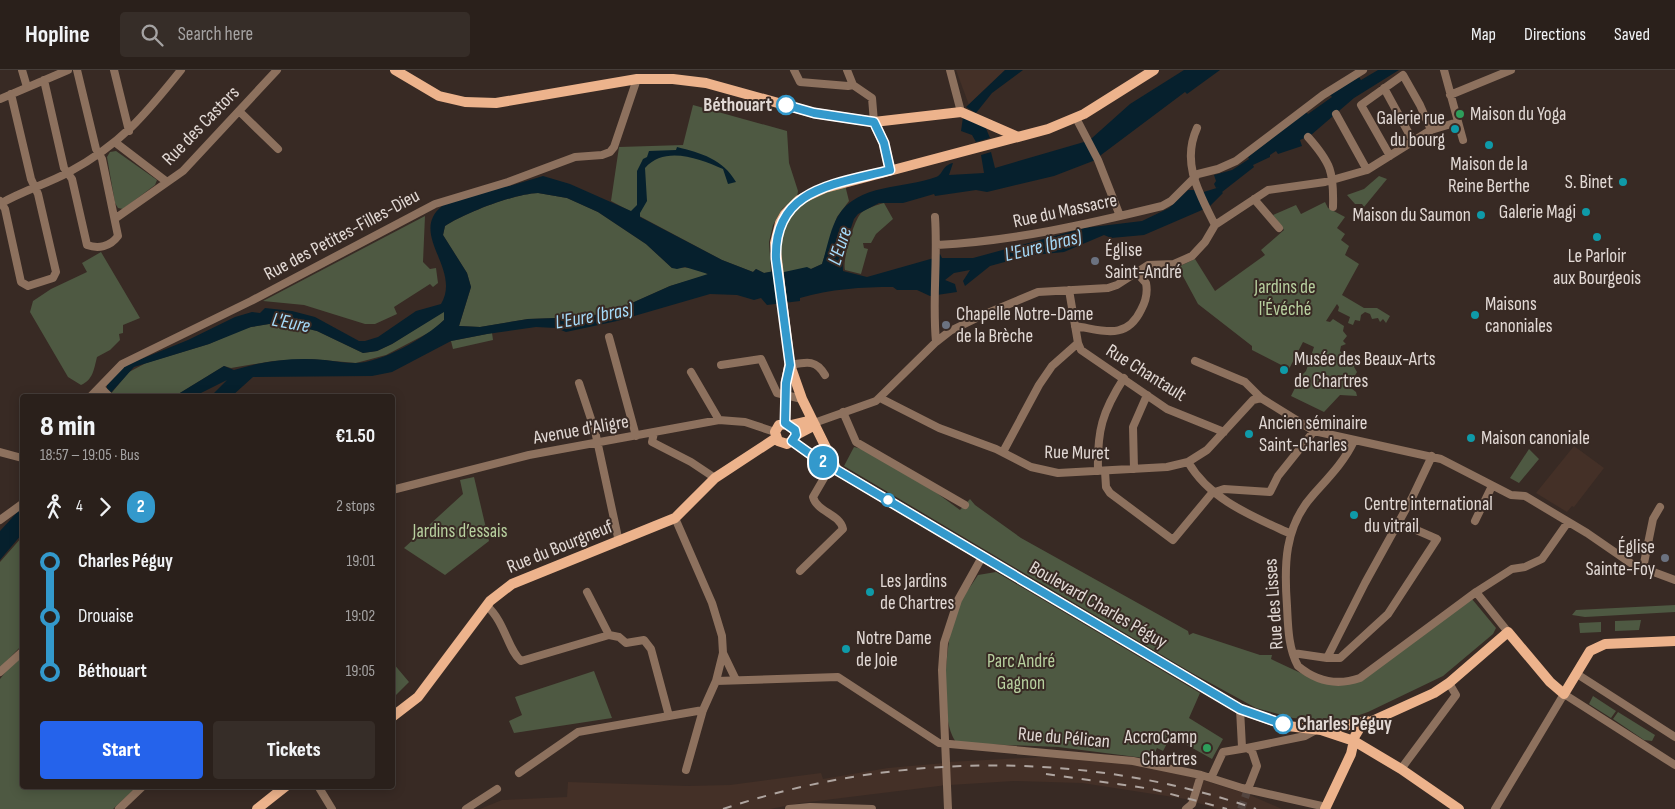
<!DOCTYPE html>
<meta charset="utf-8">
<style>
:root{--surface:#2a201b;--page:#362d28;--text:#f1f3f6;--muted:#a5a3a3;--line:#463e3a;--accent:#2563eb}
body{margin:0;font-family:"Sofia Sans Condensed",sans-serif;background:var(--page);color:var(--text);height:100vh;display:flex;flex-direction:column;font-size:19px;white-space:nowrap}
*{box-sizing:border-box;margin:0}
p{font-size:16px;color:var(--muted)}
.icon{flex:none;width:28px;height:28px;fill:none;stroke:currentColor;stroke-width:2;stroke-linecap:round;stroke-linejoin:round}
.map{position:relative;flex:1;overflow:hidden}
.side{position:absolute;left:20px;top:324px;width:375px;height:395px;display:flex;flex-direction:column;background:var(--surface);border-radius:5px;box-shadow:0 2px 12px #0003,0 0 0 1px var(--line)}
.side>*{flex:none}
.badge{padding:0 10px;border-radius:16px;font-size:18px;line-height:32px}
.map>.badge{position:absolute;translate:-50% -50%;box-shadow:0 0 0 2px #fff}
.legs{display:flex;align-items:center;gap:8px;height:55px;padding:0 20px;font-size:16px}
.legs p{margin-inline-start:auto}
.overview{display:flex;align-items:center;justify-content:space-between;height:85px;padding:0 20px}
h1{font-size:28px;font-weight:800;line-height:38px}
.button{display:flex;gap:10px;margin-top:auto;padding:10px 20px}
.button a{flex:1;height:58px;border-radius:5px;background:var(--accent);color:#fff;font-size:20px;font-weight:800;line-height:58px;text-align:center}
.button a+a{background:var(--page);color:var(--text)}
ul{padding:0 20px;list-style:none}
li{display:flex;align-items:center;gap:18px;height:55px;font-size:19px}
li i{display:grid;place-items:center;width:8px;height:100%;margin:0 6px;background:currentColor}
li i::after{content:'';width:12px;height:12px;margin:-6px;border:4px solid;border-radius:50%;background:var(--surface)}
li p{margin-inline-start:auto}
li:first-child i{background:linear-gradient(#0000 50%,currentColor 0)}
li:last-child i{background:linear-gradient(currentColor 50%,#0000 0)}
header{display:flex;align-items:center;gap:30px;box-sizing:border-box;height:70px;padding:0 25px;background:var(--surface);border-bottom:1px solid var(--line)}
header strong{font-size:24px}
nav{display:flex;gap:28px;margin-inline-start:auto;font-size:18px}
.search{width:350px;height:45px;background:var(--page);display:flex;align-items:center;gap:12px;box-sizing:border-box;padding:0 18px;border-radius:5px;color:var(--muted);font-size:19px}
.map>svg:first-child{display:block}
.built{fill:#443027}
.green{fill:#4e5942}
.water{fill:#06202d;fill-rule:evenodd}
.lines{fill:none;stroke-linecap:round;stroke-linejoin:round}
.minor-tunnel{stroke:#52443f;stroke-width:8;stroke-dasharray:8 4;stroke-linecap:butt}
.minor{stroke:#8d715e;stroke-width:8}
.major{stroke:#edb38c;stroke-width:10}
.rail{stroke:#afa5a0;stroke-width:2;stroke-dasharray:9 9;stroke-linecap:butt}
.line-1-casing{stroke:#fff;stroke-width:11}
.line-1{stroke:#39c;stroke-width:8}
.stop-1-dot{fill:#fff;stroke:#39c;stroke-width:2.5}
.leisure-dot{fill:#2e9e5b;stroke:#382a24;stroke-width:2}
.culture-dot{fill:#0f9aa8;stroke:#382a24;stroke-width:2}
.worship-dot{fill:#6b7280;stroke:#382a24;stroke-width:2}
.labels{text-anchor:middle;dominant-baseline:central;stroke-width:4;stroke-linejoin:round;paint-order:stroke}
.stop-label{font-size:19px;font-weight:bold;fill:#e2d9d5;stroke:#382a24;text-anchor:end}
.poi-label{font-size:19px;fill:#e2d9d5;stroke:#382a24;text-anchor:start}
.street-label{font-size:19px;fill:#e2d9d5;stroke:#382a24}
.park-label{font-size:19px;fill:#b8d09f;stroke:#382a24}
.water-label{font-size:20px;font-style:italic;fill:#a5daf9;stroke:#382a24}
</style>
<header>
<strong>Hopline</strong>
<div class="search"><svg class="icon" aria-label="search" viewBox="0 0 24 24"><circle cx="10" cy="10" r="6"/><path d="M15 15l6 6"/></svg>Search here</div>
<nav><a>Map</a><a>Directions</a><a>Saved</a></nav>
</header>
<div class="map">
<svg width="1675" height="739" viewBox="0 0 1675 739">
<rect width="100%" height="100%" fill="#382a24"/>
<path class="built" d="M956,0h49l-36,35z
M1574,376l30,22 -30,39 -2,-1 -5,6 -31,-19z
M1043,687l52,3 53,7 45,10 57,18 32,14h-65l-31,-10 -104,-16 -68,-2 -64,4 -2,-23z
M945,693l2,22 -146,18 -31,6h-290l22,-9 65,-3 1,-15 119,4 43,-1 91,-12 2,6 65,-11z"/>
<path class="green" d="M693,35l94,26 2,32 9,28 -1,6 -15,12 -9,16 -4,17 2,30 -7,1 -8,-4 -3,3 -31,-12 -111,-59 8,-54 64,-2z
M116,81l41,29 -2,5 -32,24 -5,-1 -3,-5 -8,-46 3,-5z
M1379,106l8,3 -23,28 -2,-3h-7l-8,-9 17,-6z
M845,115l4,16 -12,16 -15,47 -11,5 -4,-1 -24,5c-8,-64 8,-66 62,-88z
M538,123l29,5 31,14 48,32 26,24c11,-1 30,-1 36,7l-38,11 -56,25 -29,6 -57,2 -48,8 -21,-1 12,-39 -4,-14 -24,-38 2,-9c21,-13 68,-32 93,-33z
M1325,132l3,6 17,9 -8,11 8,6 -4,6 8,6 -4,9 14,9 -17,31 22,13h13l13,8 -4,7 -3,-4 -3,3 -2,-4 -6,1 -2,-5 -5,-2 -4,3 -1,6 -5,-1 -2,5 -5,-2 2,-6 -12,-6 1,-4 -2,-3 -11,17 4,1 3,-3 11,7 -1,5 4,5 -4,5 3,3 -5,2 -1,5 4,5h5l1,5 6,1 -2,5 3,5 -8,13 -2,-9v9l9,7 1,4 -17,-1 -16,17 -33,-16 10,-20 5,-5 8,-24 -11,-5 -14,27 -37,-19v-4l-54,-42 -20,-37 17,-8 20,32 50,-36 -4,-5 23,-20 -11,-15 23,-10 5,9z
M884,133l9,16 -17,15 -5,9h-8l1,5 4,1 -7,25 -16,-4c-3,-9 9,-50 16,-57 5,-5 16,-8 23,-10z
M425,146l-2,46 7,7 6,-1 2,15 -5,4 -3,-3 -36,23 3,7 -22,10h-10l-61,-19 -41,-4z
M101,182l39,66 -17,7v8l-4,1 1,6 -10,10 -13,7c-3,12 -4,23 -16,28l-13,-8 -38,-65 3,-11 18,-12 36,-17 -5,-9z
M444,241v9l-12,11 -46,24 -30,8 -45,-4 -38,2 -42,7 -7,-2 -49,30h-66l20,-24 17,-9 63,-19 36,-16 24,-4 27,2 21,5 46,22 14,-2 15,-7z
M492,263l1,7 -40,9 -2,-8z
M854,377l8,2 72,42 26,19 10,-11 5,6 46,33 167,93 1,4 4,-2 67,22h12l-1,4 4,2 47,22 23,1 127,-85 24,29 -3,6 -50,42 -75,36 -20,7 -16,2 -39,-3 -37,-10 -64,-35 -348,-207z
M1529,379l10,10 -20,24 -9,-5z
M474,407l15,64 -44,34 -41,-27 59,-54 -3,-14z
M22,467v108l-22,23v-106z
M996,502l204,121 -11,25 34,21 -11,20 -41,-23 -8,15 -6,-3 -5,11 -94,-12 -101,-4c-19,-21 -11,-102 -2,-129 5,-15 15,-26 23,-39z
M1675,535v7l-90,5 -13,-2 4,-5z
M1641,550l-2,10 -24,1v-10z
M1601,552v10l-21,1 -1,-10z
M22,586v130h116l-25,23h-113v-130l14,-18z
M393,593l16,19 -16,16h-1z
M594,601l18,47 -98,15 -5,-12 13,-6 -7,-18z
M1593,626l23,15 -5,7 -22,-14z
M1618,642l37,23 -3,6 -8,-1 -31,-21z"/>
<path class="water" d="M1005,0h18l-31,23 -16,20 -10,-6z
M1184,0h36l-33,24 -2,-2 -92,69 -39,15 -67,16 -11,-2 -41,6 -1,-2 -31,9h-24l-21,11 -4,5 -12,36 1,16 24,6 67,-19 6,-4 2,4h31l111,-30 58,-7 27,-13 19,-18h7l2,4 23,-7 -4,1 -2,-4 2,-3 -2,-6 18,-5 17,-11 -1,-2 58,-45 2,2 24,-17 -2,-2 29,-18 2,3 17,-10h21l-45,28 -43,37 -11,5 2,6 -24,8 -2,-3 -6,4v2l-17,8 1,2 -32,25 1,1 -14,14 -65,28 -33,3 -7,-3 -40,17 -50,5 -2,3 -22,6 -25,20 -2,-5 7,-11 -16,3 -9,7 10,4 2,8 -27,4 -13,-6h-20l-4,-3c-31,0 -63,2 -93,11v3l-33,4 -6,-7 -7,2 -17,-5 -27,-1 -93,27 -51,11 -10,-4 -20,-1 -49,7 -36,7 -59,31 -20,4 -119,1 -21,19h-21l16,-16 -32,16h-20l49,-30 10,4c28,-9 60,-13 91,-10 10,1 20,3 30,3 26,0 70,-25 89,-43v-8l-52,32 -15,7 -14,2 -46,-22 -21,-5 -27,-2 -18,3 -42,17 -75,23 -26,29h-11l10,-6v-5l17,-19 64,-26 47,-23 17,-5 8,1 5,-5 27,3 23,6 44,24h6l13,-4 38,-26 25,-7c21,-35 -33,-70 1,-98 8,-7 50,-16 63,-21l1,2 37,-11 27,8 61,27 6,-6v-34l6,-12 4,-2 2,-6 27,-1 1,-3c24,6 46,12 59,35l-8,2 -5,-15c-23,-10 -58,-24 -78,-1l2,33 -7,12v4l82,43 31,12 3,-3 8,4 10,-2 1,3 32,-7 4,2 11,-5c5,-15 8,-35 16,-48 20,-33 66,-27 98,-39 8,-3 5,-11 17,-14l-4,12 35,-2 -3,-18 10,-3 4,16 89,-26 8,-4 38,-34zM538,123l29,5 31,14 48,32 26,24 5,1 8,-2 23,7 -38,12 -56,25 -29,6 -57,2 -48,8 -21,-1 12,-39 -4,-14 -24,-38 2,-9c20,-13 68,-32 93,-33z
M963,47l22,9 5,12 -14,4 -4,-7 -11,-4z
M22,437v27l-22,26v-29z"/>
<g class="lines">
<path class="minor-tunnel" d="M1241,739l7,-20"/>
<path class="minor" d="M22,0l5,17
M114,0l15,61
M794,0l6,12 48,4 5,-1
M847,0l6,15 19,13 2,24
M950,0l11,42
M1444,0l19,70
M44,10l20,88 8,11 15,66c11,4 23,2 31,-9l-16,-77 -6,-10 -19,-79
M1384,18l29,53
M1450,25l61,-25
M0,29l68,-29
M239,41l39,38
M1336,44l31,56
M1076,48l22,42 22,56
M1197,58c-16,35 2,65 18,97
M1308,67c23,26 26,35 25,70
M116,73l51,39
M1390,86l-29,-51 42,-30 17,30 11,25
M1254,129l25,29
M0,131l5,8 16,73 7,4 25,-8 3,-6 -18,-78 -7,-15 -20,-85
M0,134c22,-13 47,-20 69,-32 52,-28 76,-57 112,-102
M935,147c3,42 -3,83 1,125
M116,148l67,-47 94,-101
M937,175c77,-4 151,-21 225,-39l9,-5 27,-27 20,-5 18,-8 87,-66 40,-25
M1069,220l9,53 3,7 86,59 57,23
M1075,256c28,4 51,15 66,-16 5,-9 7,-17 5,-27l-9,-10
M609,267l27,99
M1195,291l50,21 16,16 53,33 127,28 70,36 14,1 62,37 45,31 43,16
M721,295l40,-6 16,34 25,6
M790,295c16,-3 26,-6 35,10
M691,302l28,48
M579,313l16,48 24,111
M100,317l9,9
M91,326l31,-32 129,-63 184,-97 73,-22 67,-25 27,-2 8,-3 4,-5 23,-68
M880,328l59,30 57,21 35,18 27,6 109,-6 21,-5 19,-12 46,-50 8,-2
M843,342l13,30 109,63
M814,353l62,-22 60,-59 14,-11 33,-16 55,-23 70,-4 9,-3 31,-20 26,-1 18,-8 13,-14 10,-17 53,-35 57,-8 42,-12 64,-40 27,-8
M654,363l-2,9 39,20 24,16
M1354,371c-10,21 -25,36 -41,54 -29,32 -29,71 -26,111 1,19 1,42 11,60 18,15 39,20 62,12l116,-86
M0,382l22,6
M1003,382l36,-67 13,-19 26,-23
M1188,392c22,38 64,54 103,72
M1134,399l-1,-42 14,-32
M1098,401c-1,-40 4,-59 26,-93
M1105,401l1,16 4,6 63,47 39,-47 12,-4 46,3 8,-16 36,-45
M392,420l137,-35 190,-35 26,2 30,10
M675,448l37,85 10,33 1,17 13,27
M0,450l22,-16
M1475,451l17,-35
M1643,498l10,-49 7,-12
M800,501l43,-42c-3,-15 -26,-17 -30,-32l18,-31
M587,522l22,43
M487,536c18,16 21,44 34,55l88,-26 10,2 7,6 18,-3 7,9 18,67
M1508,562l-32,-40 36,-23 13,-2 17,-8 26,-37
M1293,583l34,5 38,-75 47,-85 20,-42
M1327,588h13l48,-44 49,-75 -39,-17
M0,602l22,-20
M1577,604l98,63
M716,611l122,-4 101,66 194,18 68,14 41,13 84,19
M1240,639l2,38
M1247,678l58,-12 11,-6
M1404,695l52,-70 -7,-12
M686,700l17,-60 13,-29 7,-28
M519,703l59,-41 125,-22
M1211,708l12,-26 24,-4 5,3 5,15 -9,23
M318,716l14,23
M119,739l24,-23
M466,739l31,-20
M789,739l21,-2 62,2
M948,739l-6,-139 2,-27 14,-43 24,-43
M1186,739l6,-5 9,-29
M1495,739l69,-115 111,71"/>
<path class="major" d="M395,0l44,26 26,6 31,1 141,-24h36l33,4 108,30 60,9 87,-10 57,25
M874,52l10,21 6,27
M785,353l1,-40 3,-17
M791,355l21,-5
M796,365l-3,-8 -5,-3 -9,1 -4,7 3,9 9,3 5,-3 4,-6 19,-10
M792,371l21,15 427,253 48,17 33,4 33,11 47,28 58,40
M837,400l-35,-71 -12,-34 -15,-122 5,-20 5,-9 14,-14 26,-12 223,-59 36,-15 70,-44
M392,647l26,-20 72,-96 22,-17 163,-66 40,-40 61,-40
M1325,660l42,-9
M257,739l29,-23
M1325,739l26,-55 4,-18 6,-10 73,-33 15,-10 59,-51 42,50 14,12 26,-43 15,-7 70,-3"/>
<path class="rail" d="M1046,704l106,15 75,20
M723,739c170,-57 364,-59 533,0"/>
</g>
<g class="lines">
<defs>
<path id="line-1" d="M786,35l28,8 60,9 10,21 6,27c-54,14 -117,18 -114,89l14,106 -4,18 -1,40 10,7 1,5 -4,6 21,15 427,253 43,15"/>
</defs>
<use href="#line-1" class="line-1-casing"/>
<use href="#line-1" class="line-1"/>
</g>
<g class="stop-1-dot">
<circle cx="786" cy="35" r="9"/>
<circle cx="888" cy="430" r="6"/>
<circle cx="1283" cy="654" r="9"/>
</g>
<g class="leisure-dot">
<circle cx="1460" cy="44" r="5"/>
<circle cx="1207" cy="678" r="5"/>
</g>
<g class="culture-dot">
<circle cx="1455" cy="59" r="5"/>
<circle cx="1489" cy="75" r="5"/>
<circle cx="1623" cy="112" r="5"/>
<circle cx="1586" cy="142" r="5"/>
<circle cx="1481" cy="145" r="5"/>
<circle cx="1597" cy="167" r="5"/>
<circle cx="1475" cy="245" r="5"/>
<circle cx="1284" cy="300" r="5"/>
<circle cx="1249" cy="364" r="5"/>
<circle cx="1471" cy="368" r="5"/>
<circle cx="1354" cy="445" r="5"/>
<circle cx="870" cy="522" r="5"/>
<circle cx="846" cy="579" r="5"/>
</g>
<g class="worship-dot">
<circle cx="1095" cy="191" r="5"/>
<circle cx="946" cy="255" r="5"/>
<circle cx="1665" cy="488" r="5"/>
</g>
<g class="labels">
<g class="stop-label">
<text x="772" y="35">Béthouart</text>
<text x="1297" y="654" text-anchor="start">Charles Péguy</text>
</g>
<g class="poi-label">
<text x="1470" y="44">Maison du Yoga</text>
<text x="1445" y="48" text-anchor="end">Galerie rue<tspan x="1445" dy="22">du bourg</tspan></text>
<text x="1489" y="94" text-anchor="middle">Maison de la<tspan x="1489" dy="22">Reine Berthe</tspan></text>
<text x="1613" y="112" text-anchor="end">S. Binet</text>
<text x="1576" y="142" text-anchor="end">Galerie Magi</text>
<text x="1471" y="145" text-anchor="end">Maison du Saumon</text>
<text x="1105" y="180">Église<tspan x="1105" dy="22">Saint-André</tspan></text>
<text x="1597" y="186" text-anchor="middle">Le Parloir<tspan x="1597" dy="22">aux Bourgeois</tspan></text>
<text x="1485" y="234">Maisons<tspan x="1485" dy="22">canoniales</tspan></text>
<text x="956" y="244">Chapelle Notre-Dame<tspan x="956" dy="22">de la Brèche</tspan></text>
<text x="1294" y="289">Musée des Beaux-Arts<tspan x="1294" dy="22">de Chartres</tspan></text>
<text x="1259" y="353">Ancien séminaire<tspan x="1259" dy="22">Saint-Charles</tspan></text>
<text x="1481" y="368">Maison canoniale</text>
<text x="1364" y="434">Centre international<tspan x="1364" dy="22">du vitrail</tspan></text>
<text x="1655" y="477" text-anchor="end">Église<tspan x="1655" dy="22">Sainte-Foy</tspan></text>
<text x="880" y="511">Les Jardins<tspan x="880" dy="22">de Chartres</tspan></text>
<text x="856" y="568">Notre Dame<tspan x="856" dy="22">de Joie</tspan></text>
<text x="1197" y="667" text-anchor="end">AccroCamp<tspan x="1197" dy="22">Chartres</tspan></text>
</g>
<g class="street-label">
<text transform="translate(201 56) rotate(-46)">Rue des Castors</text>
<text transform="translate(1065 141) rotate(-12)">Rue du Massacre</text>
<text transform="translate(342 165) rotate(-28)">Rue des Petites-Filles-Dieu</text>
<text transform="translate(1146 303) rotate(32)">Rue Chantault</text>
<text transform="translate(581 360) rotate(-10)">Avenue d'Aligre</text>
<text transform="translate(1077 383) rotate(1)">Rue Muret</text>
<text transform="translate(560 477) rotate(-22)">Rue du Bourgneuf</text>
<text transform="translate(1274 534) rotate(-94)">Rue des Lisses</text>
<text transform="translate(1098 535) rotate(30)">Boulevard Charles Péguy</text>
<text transform="translate(1064 668) rotate(5)">Rue du Pélican</text>
</g>
<g class="park-label">
<text x="1285" y="217">Jardins de<tspan x="1285" dy="22">l'Évéché</tspan></text>
<text x="460" y="461">Jardins d’essais</text>
<text x="1021" y="591">Parc André<tspan x="1021" dy="22">Gagnon</tspan></text>
</g>
<g class="water-label">
<text transform="translate(840 176) rotate(-72)">L'Eure</text>
<text transform="translate(1043 176) rotate(-14)">L'Eure (bras)</text>
<text transform="translate(594 246) rotate(-10)">L'Eure (bras)</text>
<text transform="translate(291 253) rotate(11)">L'Eure</text>
</g>
</g>
</svg>
<b class="badge" style="left:823px;top:392px;background:#39c;color:#fff">2</b>
<section class="side">
<div class="overview"><div><h1>8 min</h1><p>18:57 – 19:05 · Bus</p></div><b>€1.50</b></div>
<div class="legs"><svg class="icon" aria-label="walk" viewBox="0 0 24 24"><circle cx="13" cy="4" r="2"/><path d="M13 8l-2 6 4 7M11 14l-3 7M7 12l3-4h3l4 4"/></svg>4<svg class="icon" aria-label="forward" viewBox="0 0 24 24"><path d="M9 5l7 7-7 7"/></svg><b class="badge" style="background:#39c;color:#fff">2</b><p>2 stops</p></div>
<ul>
<li><i style="color:#39c"></i><b>Charles Péguy</b><p>19:01</p></li>
<li><i style="color:#39c"></i><span>Drouaise</span><p>19:02</p></li>
<li><i style="color:#39c"></i><b>Béthouart</b><p>19:05</p></li>
</ul>
<div class="button"><a>Start</a><a>Tickets</a></div>
</section>
</div>
